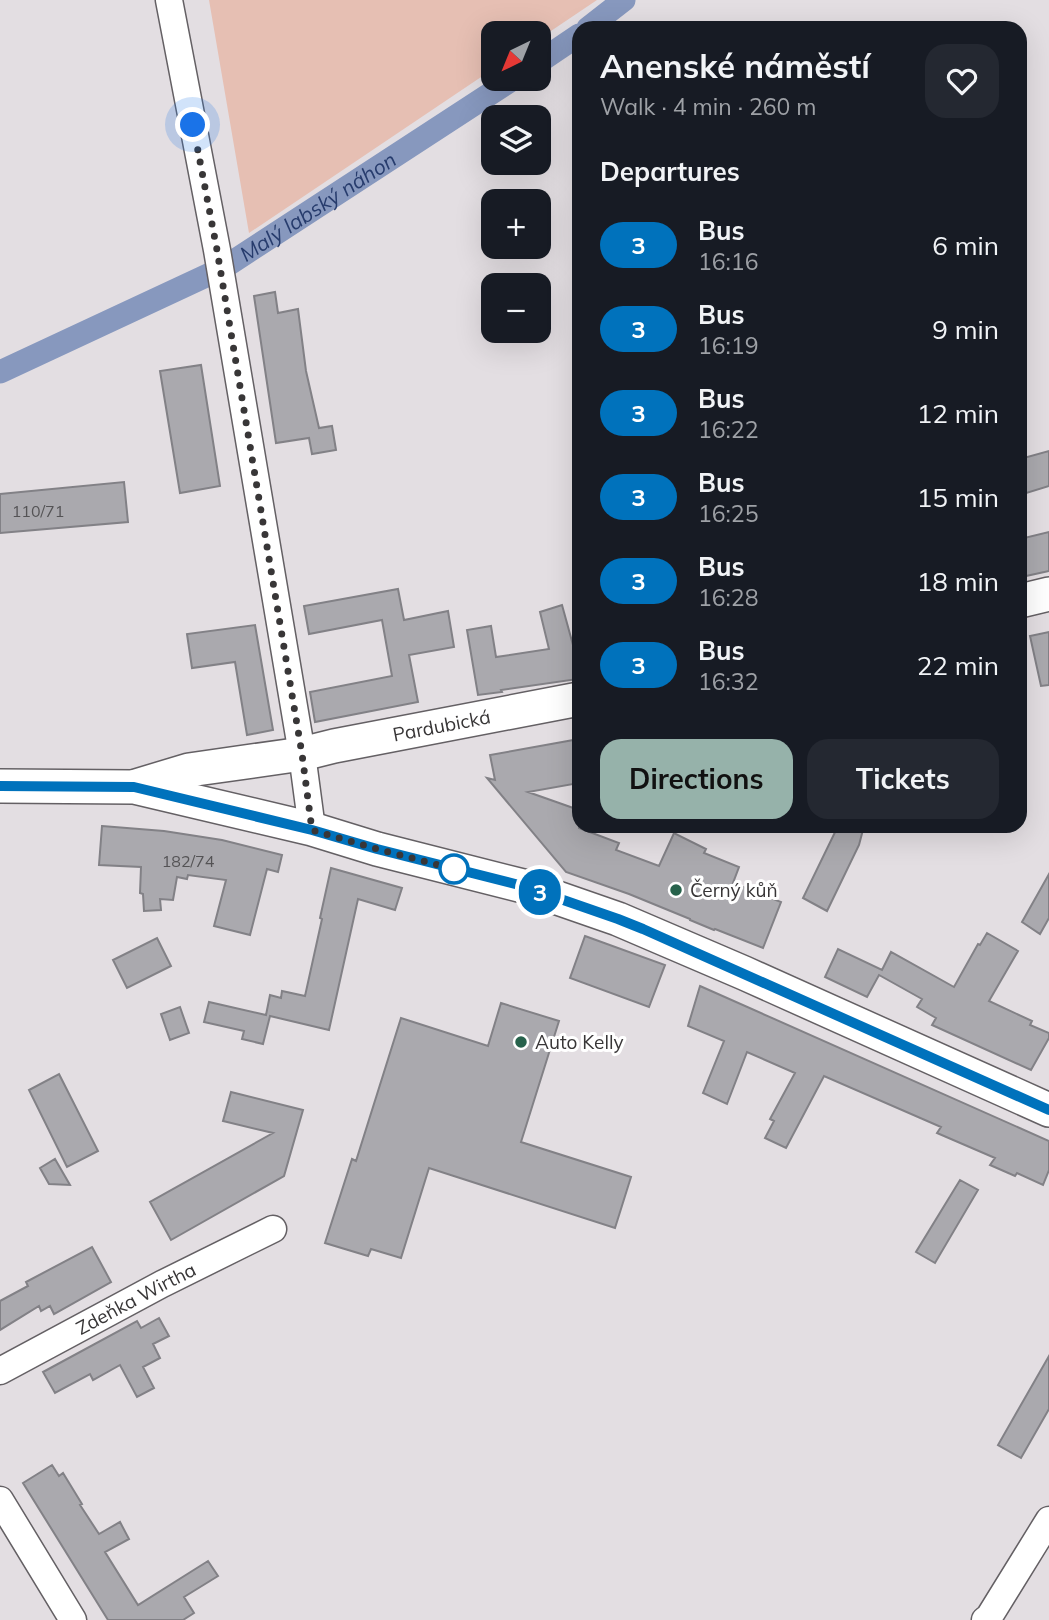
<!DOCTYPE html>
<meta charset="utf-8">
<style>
:root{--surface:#171b24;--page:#242831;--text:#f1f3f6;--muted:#9ea1a6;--accent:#96b2aa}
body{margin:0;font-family:Mulish,sans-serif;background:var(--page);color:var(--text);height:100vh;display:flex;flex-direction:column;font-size:26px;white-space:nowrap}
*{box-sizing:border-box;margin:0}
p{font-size:23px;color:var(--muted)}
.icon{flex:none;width:38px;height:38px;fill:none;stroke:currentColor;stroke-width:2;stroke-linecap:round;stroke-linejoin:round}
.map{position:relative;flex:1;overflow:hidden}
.panel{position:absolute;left:572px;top:21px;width:455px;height:812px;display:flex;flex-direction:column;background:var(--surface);border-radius:21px;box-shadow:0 7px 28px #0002}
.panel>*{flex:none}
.badge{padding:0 14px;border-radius:23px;font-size:24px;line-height:46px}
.needle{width:46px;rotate:223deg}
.buttons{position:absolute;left:481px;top:21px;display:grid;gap:14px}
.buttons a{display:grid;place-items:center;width:70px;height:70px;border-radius:14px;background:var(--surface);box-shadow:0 7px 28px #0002;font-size:35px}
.you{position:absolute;width:35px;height:35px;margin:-18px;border:5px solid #fff;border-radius:50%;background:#1a73e8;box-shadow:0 0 0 10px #1a73e833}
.map>.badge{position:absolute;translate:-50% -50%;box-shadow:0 0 0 4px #fff}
h2{padding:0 28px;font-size:26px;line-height:63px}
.round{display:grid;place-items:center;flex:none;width:74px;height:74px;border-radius:21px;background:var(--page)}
.headline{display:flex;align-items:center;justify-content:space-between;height:119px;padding:0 28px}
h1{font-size:33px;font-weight:700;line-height:52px}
.action{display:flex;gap:14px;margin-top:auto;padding:14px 28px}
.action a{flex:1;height:80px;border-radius:21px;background:var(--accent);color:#111;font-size:28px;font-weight:700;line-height:80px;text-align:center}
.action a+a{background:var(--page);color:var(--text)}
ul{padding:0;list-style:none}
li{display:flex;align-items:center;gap:21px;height:84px;padding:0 28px}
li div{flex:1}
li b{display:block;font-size:26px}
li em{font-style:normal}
li .badge{min-width:77px;font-weight:700;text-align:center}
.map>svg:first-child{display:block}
.green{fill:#e6bfb3}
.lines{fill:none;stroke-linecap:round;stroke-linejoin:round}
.canal{stroke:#8798be;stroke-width:23}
.building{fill:#aaa9ae;stroke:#828186;stroke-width:2}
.minor-casing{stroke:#646064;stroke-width:29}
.tertiary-casing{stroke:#646064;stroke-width:36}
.minor{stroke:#fff;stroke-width:26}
.tertiary{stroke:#fff;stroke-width:33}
.line-casing{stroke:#fff;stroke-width:16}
.line{stroke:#0072bc;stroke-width:10}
.walk{stroke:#383637;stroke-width:7;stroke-dasharray:0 12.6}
.stop-dot{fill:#fff;stroke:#0072bc;stroke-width:3.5}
.poi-dot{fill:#27624c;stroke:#fff;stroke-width:2.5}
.labels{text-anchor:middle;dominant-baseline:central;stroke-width:6;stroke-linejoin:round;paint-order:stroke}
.number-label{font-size:16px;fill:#545355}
.street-label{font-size:19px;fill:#383637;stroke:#fff}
.poi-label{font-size:19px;fill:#383637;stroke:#fff;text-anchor:start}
.water-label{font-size:21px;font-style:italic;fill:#273c6d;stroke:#fff}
</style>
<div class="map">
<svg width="1049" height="1620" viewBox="0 0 1049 1620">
<rect width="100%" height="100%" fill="#e3dee2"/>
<path class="green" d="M209,0h388l-58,39v-6h-45l-1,36 -244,164z"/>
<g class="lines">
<g class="canal">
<path d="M588,28l36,-28"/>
<path d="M539,62l40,-27"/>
<path id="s1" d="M0,372l223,-104 290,-189"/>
</g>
</g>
<path class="building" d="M275,292l3,21 20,-4 8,62 13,57 13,-2 4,24 -24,4 -3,-16 -33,5 -22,-147z
M201,365l19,121 -40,7 -20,-122z
M1049,451v35l-29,9v-36z
M124,482l4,40 -128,11v-39z
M1049,532v39l-23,5 -6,-21v-16z
M398,589l6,31 44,-9 6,36 -45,8 9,47 -103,20 -5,-30 82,-16 -10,-56 -73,14 -5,-28z
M562,605l11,40 5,34 -77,11 1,2 -24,3 -11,-65 24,-4 5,31 53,-8 -9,-37z
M255,625l18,105 -26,5 -12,-73 -43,6 -5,-34z
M1049,632v53l-8,1 -11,-50z
M579,739v44l-51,9 51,18v18l40,15 -3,7 43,16 15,-33 32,16 -2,4 35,14 -6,16 48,19 -18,46 -48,-19 -1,1 -24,-10v-1l-61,-25 -63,-22 -79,-94 8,2 -5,-25z
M102,826l62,5 58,9 60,15 -4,17 -11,-3 -17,66 -36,-9 12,-46 -38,-5 -1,4 -10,-2 -4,23 -13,-1 1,11 -17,1 -1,-17 -3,-1 1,-26 -42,-2z
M838,826h26l-5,19 -32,66 -24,-13z
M331,868l71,20 -7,22 -37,-11 -29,131 -59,-14 -7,28 -21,-5 2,-8 -40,-9 5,-20 57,13 4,-20 11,3 1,-7 23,5 17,-77 -2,-1z
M1049,874v44l-9,16 -18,-12z
M987,933l31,18 -29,50 43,20 -2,4 19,8v5l-18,32 -99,-45 4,-7 -19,-11 5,-8 -43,-24 -12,22 -42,-20 13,-28 44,21 9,-18 63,35 24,-43 2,1z
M585,936l80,29 -16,42 -79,-29z
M157,938l14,28 -44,22 -14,-28z
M700,986l349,155v29l-6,15 -26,-12 -2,3 -25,-11 5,-7 -58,-25 4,-6 -117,-51 -38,72 -21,-10 9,-17 -4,-2 25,-46 -48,-21 -20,52 -24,-11 21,-52 -36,-15z
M501,1003l58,18 -38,121 110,35 -16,51 -186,-60 -28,90 -30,-9 -3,7 -43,-13 27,-84 4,2 45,-143 87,28z
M180,1007l9,26 -19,7 -9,-26z
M59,1074l39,77 -31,16 -38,-77z
M231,1092l72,18 -19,66 -113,64 -21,-38 123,-69 -50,-12z
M55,1159l15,26 -21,-1 -9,-16z
M960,1180l18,10 -43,73 -19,-11z
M92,1247l19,35 -57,32 -4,-8 -9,5 -2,-5 -39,24v-29l28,-15 -2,-4z
M159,1318l10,18 -16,8 7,14 -17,9 11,21 -17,9 -17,-32 -27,15 -3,-6 -35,19 -12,-21 94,-51 4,7z
M1049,1356v53l-28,49 -23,-13z
M52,1465l7,11 4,-3 19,31 -2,1 19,29 21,-12 9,17 -24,13 33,53 70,-44 10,15 -34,21 10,16 -11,7h-75l-85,-137z"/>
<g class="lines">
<defs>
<g id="minor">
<path d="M169,0l48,250 85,504 10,75"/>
<path id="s2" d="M0,1371l162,-87 111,-55"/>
<path d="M0,1500l73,120"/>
<path d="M985,1620l4,-3 60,-97"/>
</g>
<g id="tertiary">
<path d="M1020,601l29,-7"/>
<path d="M0,786l134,1 178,42 65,20 146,37 95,33 126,54 305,137"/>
<path id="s3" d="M136,786l53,-16 113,-16 32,-8 245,-47"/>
</g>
</defs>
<use href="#minor" class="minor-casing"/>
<use href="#tertiary" class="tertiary-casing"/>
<use href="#minor" class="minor"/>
<use href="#tertiary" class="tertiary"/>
</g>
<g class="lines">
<defs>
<path id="line" d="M0,786l134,1 178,43 65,19 146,37 95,33 25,10 406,181"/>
</defs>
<use href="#line" class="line-casing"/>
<use href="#line" class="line"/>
<path class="walk" d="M193,125l24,125 85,504 10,76 65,19 77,20"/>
</g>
<circle class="stop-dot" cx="454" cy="869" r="14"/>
<g class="poi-dot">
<circle cx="676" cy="890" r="7"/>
<circle cx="521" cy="1042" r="7"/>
</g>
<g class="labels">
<g class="number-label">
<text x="38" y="511">110/71</text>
<text x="188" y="861">182/74</text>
</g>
<g class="street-label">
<text stroke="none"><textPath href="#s3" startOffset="312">Pardubická</textPath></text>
<text stroke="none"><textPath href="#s2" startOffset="154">Zdeňka Wirtha</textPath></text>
</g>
<g class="poi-label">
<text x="690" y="890">Černý kůň</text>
<text x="535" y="1042">Auto Kelly</text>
</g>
<g class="water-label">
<text stroke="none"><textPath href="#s1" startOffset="359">Malý labský náhon</textPath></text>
</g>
</g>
</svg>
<div class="buttons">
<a><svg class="needle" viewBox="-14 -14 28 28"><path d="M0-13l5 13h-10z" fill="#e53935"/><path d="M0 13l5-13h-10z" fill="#9ea1a6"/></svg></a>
<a><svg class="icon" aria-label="layers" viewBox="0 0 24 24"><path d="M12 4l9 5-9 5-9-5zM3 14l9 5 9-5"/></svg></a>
<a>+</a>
<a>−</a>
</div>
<div class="you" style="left:193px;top:125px"></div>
<b class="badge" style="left:540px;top:892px;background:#0072bc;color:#fff">3</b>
<section class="panel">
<div class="headline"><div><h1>Anenské náměstí</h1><p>Walk · 4 min · 260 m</p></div><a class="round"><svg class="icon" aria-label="heart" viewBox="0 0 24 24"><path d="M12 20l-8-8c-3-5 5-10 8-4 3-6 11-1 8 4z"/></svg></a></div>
<h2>Departures</h2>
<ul>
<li><span class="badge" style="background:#0072bc;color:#fff">3</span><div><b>Bus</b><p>16:16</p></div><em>6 min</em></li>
<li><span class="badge" style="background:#0072bc;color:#fff">3</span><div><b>Bus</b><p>16:19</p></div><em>9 min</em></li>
<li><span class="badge" style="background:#0072bc;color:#fff">3</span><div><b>Bus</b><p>16:22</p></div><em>12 min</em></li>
<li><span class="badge" style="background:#0072bc;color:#fff">3</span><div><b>Bus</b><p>16:25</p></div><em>15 min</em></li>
<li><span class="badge" style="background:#0072bc;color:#fff">3</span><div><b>Bus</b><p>16:28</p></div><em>18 min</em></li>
<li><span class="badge" style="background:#0072bc;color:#fff">3</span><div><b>Bus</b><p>16:32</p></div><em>22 min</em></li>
</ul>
<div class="action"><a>Directions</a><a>Tickets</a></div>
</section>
</div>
